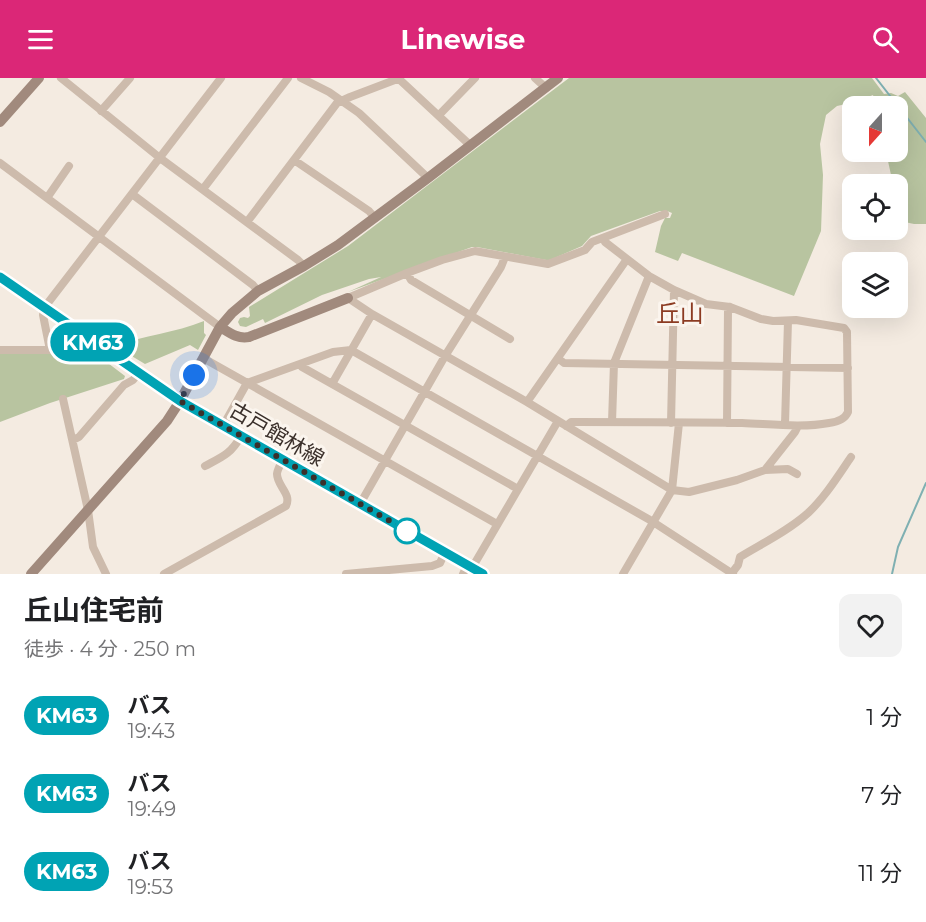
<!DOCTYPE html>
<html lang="ja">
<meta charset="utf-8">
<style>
:root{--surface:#fff;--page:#f2f2f2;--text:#202124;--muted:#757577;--accent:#db2777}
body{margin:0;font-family:Montserrat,"Noto Sans JP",sans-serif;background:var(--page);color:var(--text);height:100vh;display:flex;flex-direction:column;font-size:22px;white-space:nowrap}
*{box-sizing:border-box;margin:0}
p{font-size:20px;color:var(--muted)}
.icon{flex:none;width:33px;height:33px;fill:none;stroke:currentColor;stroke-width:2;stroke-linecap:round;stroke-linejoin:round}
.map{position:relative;height:496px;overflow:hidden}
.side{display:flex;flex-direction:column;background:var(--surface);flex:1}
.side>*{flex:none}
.badge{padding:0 12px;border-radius:20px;font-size:21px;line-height:39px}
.needle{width:39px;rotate:201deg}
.fabs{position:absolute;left:842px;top:18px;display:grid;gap:12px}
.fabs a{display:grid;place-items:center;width:66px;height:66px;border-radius:12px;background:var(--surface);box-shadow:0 6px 24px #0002;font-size:30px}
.you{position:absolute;width:30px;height:30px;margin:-15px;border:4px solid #fff;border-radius:50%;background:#1a73e8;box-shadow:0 0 0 9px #1a73e833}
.map>.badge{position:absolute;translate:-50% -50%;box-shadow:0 0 0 3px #fff}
.round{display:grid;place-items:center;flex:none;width:63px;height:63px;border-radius:12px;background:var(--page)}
.headline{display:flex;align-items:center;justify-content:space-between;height:102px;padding:0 24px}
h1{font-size:28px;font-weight:700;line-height:45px}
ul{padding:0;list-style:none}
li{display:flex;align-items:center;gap:18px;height:78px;padding:0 24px}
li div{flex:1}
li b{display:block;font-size:22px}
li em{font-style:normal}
li .badge{min-width:66px;font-weight:700;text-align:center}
header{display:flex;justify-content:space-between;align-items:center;height:78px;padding:0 24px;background:var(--accent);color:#fff;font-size:27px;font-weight:700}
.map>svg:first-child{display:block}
.green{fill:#b8c4a0}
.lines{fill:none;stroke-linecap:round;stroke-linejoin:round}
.stream{stroke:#7fb0b2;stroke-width:2}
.street{stroke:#cdbbac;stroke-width:8}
.secondary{stroke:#a18a7d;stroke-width:10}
.line-casing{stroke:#fff;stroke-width:14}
.line{stroke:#00a3b4;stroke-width:9}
.walk{stroke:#3b302b;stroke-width:6;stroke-dasharray:0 10.8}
.stop-dot{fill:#fff;stroke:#00a3b4;stroke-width:3}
.labels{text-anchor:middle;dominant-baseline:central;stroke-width:6;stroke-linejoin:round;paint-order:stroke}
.street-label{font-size:21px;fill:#3b302b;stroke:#fbf5ee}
.quarter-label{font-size:24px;fill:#8c3b22;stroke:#fbf5ee}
</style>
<header><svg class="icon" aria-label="menu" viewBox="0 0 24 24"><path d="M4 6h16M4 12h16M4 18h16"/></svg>Linewise<svg class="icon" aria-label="search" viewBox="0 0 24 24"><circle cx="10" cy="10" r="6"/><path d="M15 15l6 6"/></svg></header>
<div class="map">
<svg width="926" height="496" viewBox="0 0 926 496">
<rect width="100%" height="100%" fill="#f4ebe1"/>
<path class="green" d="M569,0h303l12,16 7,-1 7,3 7,-4 21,26v106h-12l-14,-3 -3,-16v-21h-4l-7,-32h11v-46h-21l-3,-11 -18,7 -18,4 -11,9 -6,29 3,31 -2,56 -27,65 -112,-43 -4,8 -23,-9 6,-26 4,-8h5l2,-5 -5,-2h-7l-69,25 -9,10 -32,14h-4l-69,-13h-5l-124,45 33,-15 -12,2 -47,16 -57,28 -2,-4 -17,8 -6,-1 -2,-4 2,-4 4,-1 4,1 2,-2 -1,-9 99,-61z
M204,243v12l2,2 -8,15 -8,-5 -45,19 -30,-18c29,-11 60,-13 89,-25z
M92,273l33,25 -1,3 -74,24 -50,19v-69h50z"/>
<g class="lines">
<path class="stream" d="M876,0l50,64
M892,496l6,-27 28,-64"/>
<path class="street" d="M61,0l99,80 138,102 6,6
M301,0l28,14 30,21 69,65
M535,0l11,10
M399,1l72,67
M101,33l29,-33
M439,37l36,-37
M294,82l75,51 6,7
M0,85l220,164
M203,111l85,-111
M132,116l121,91 5,6
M47,120l22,-32
M665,136l-73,28 -7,8 -37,14 -73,-13 -33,9 -35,13 -59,25 24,16 155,88 145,88 17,2 48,-12 28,-10 30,-38 3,-6
M247,144l90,-119 13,-6 50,-19
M407,195l4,7 99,59
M0,272h50l33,-2 10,-7
M50,272l-7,-35 1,-7 177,-230
M203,280l294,166
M559,281l5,4 284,5
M300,286l2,3 216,122
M332,306l40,-70
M63,321l25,111 5,37 13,27
M527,324l100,-143
M612,344l2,-59 35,-87
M671,345l3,-133
M727,345l1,-114 2,-2
M785,346l3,-103
M223,348l24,-43 86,-31 18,-2 299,170 83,54
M566,348l5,-4h6c55,0 110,0 165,1 28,1 61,5 87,0 8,-1 16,-4 19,-11l-1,-80 -3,-4 -48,-8 -23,1 -12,-2 -31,-12 -24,-3 -32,-14 -25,-14 -44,-34 -2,-4
M73,362l6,-3 45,-52 9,-5 6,-7
M205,388c17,-9 26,-12 36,-30
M765,392l23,-1 9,5
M360,426l85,-148 56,-89 4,-10
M472,490l86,-147
M732,495l6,-8 2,-8c23,-14 48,-26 68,-44 17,-16 30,-37 43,-56
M164,496l122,-68c6,-12 -9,-20 -9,-32 0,-4 4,-10 5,-14
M346,496l86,-8 8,-3 5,-11
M463,496l4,-9
M623,496l49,-84 7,-67"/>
<path class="secondary" d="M0,44l39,-44
M0,199l180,124 303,173
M220,249c10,6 17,12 29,10l99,-39
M31,496l136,-153 13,-20 40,-74 12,-14 26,-22 46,-25 34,-21 90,-67 130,-100"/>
</g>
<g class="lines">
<defs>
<path id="line" d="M0,199l180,124 303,173"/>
</defs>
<use href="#line" class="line-casing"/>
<use href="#line" class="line"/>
<path class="walk" d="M194,297l-14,26 231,132 -4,-2"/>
</g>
<circle class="stop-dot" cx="407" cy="453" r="12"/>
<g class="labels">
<g class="street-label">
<text transform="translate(277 356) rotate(30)">古戸館林線</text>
</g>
<g class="quarter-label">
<text x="680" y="235">丘山</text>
</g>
</g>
</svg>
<div class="fabs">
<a><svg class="needle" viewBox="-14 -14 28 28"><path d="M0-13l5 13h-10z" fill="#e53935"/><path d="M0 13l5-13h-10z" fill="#757577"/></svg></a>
<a><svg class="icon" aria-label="locate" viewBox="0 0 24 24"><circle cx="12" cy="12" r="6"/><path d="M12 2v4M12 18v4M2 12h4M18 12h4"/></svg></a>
<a><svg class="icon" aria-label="layers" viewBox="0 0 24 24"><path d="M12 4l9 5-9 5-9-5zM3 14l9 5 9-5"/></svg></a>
</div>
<div class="you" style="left:194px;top:297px"></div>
<b class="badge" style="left:93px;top:264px;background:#00a3b4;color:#fff">KM63</b>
</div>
<section class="side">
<div class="headline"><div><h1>丘山住宅前</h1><p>徒歩 · 4 分 · 250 m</p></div><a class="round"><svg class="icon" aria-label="heart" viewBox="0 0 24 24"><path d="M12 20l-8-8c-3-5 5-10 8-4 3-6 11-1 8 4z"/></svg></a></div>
<ul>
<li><span class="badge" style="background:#00a3b4;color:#fff">KM63</span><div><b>バス</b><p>19:43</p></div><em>1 分</em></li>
<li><span class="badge" style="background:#00a3b4;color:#fff">KM63</span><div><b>バス</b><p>19:49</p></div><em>7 分</em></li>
<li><span class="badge" style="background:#00a3b4;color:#fff">KM63</span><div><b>バス</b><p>19:53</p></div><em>11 分</em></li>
</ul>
</section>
